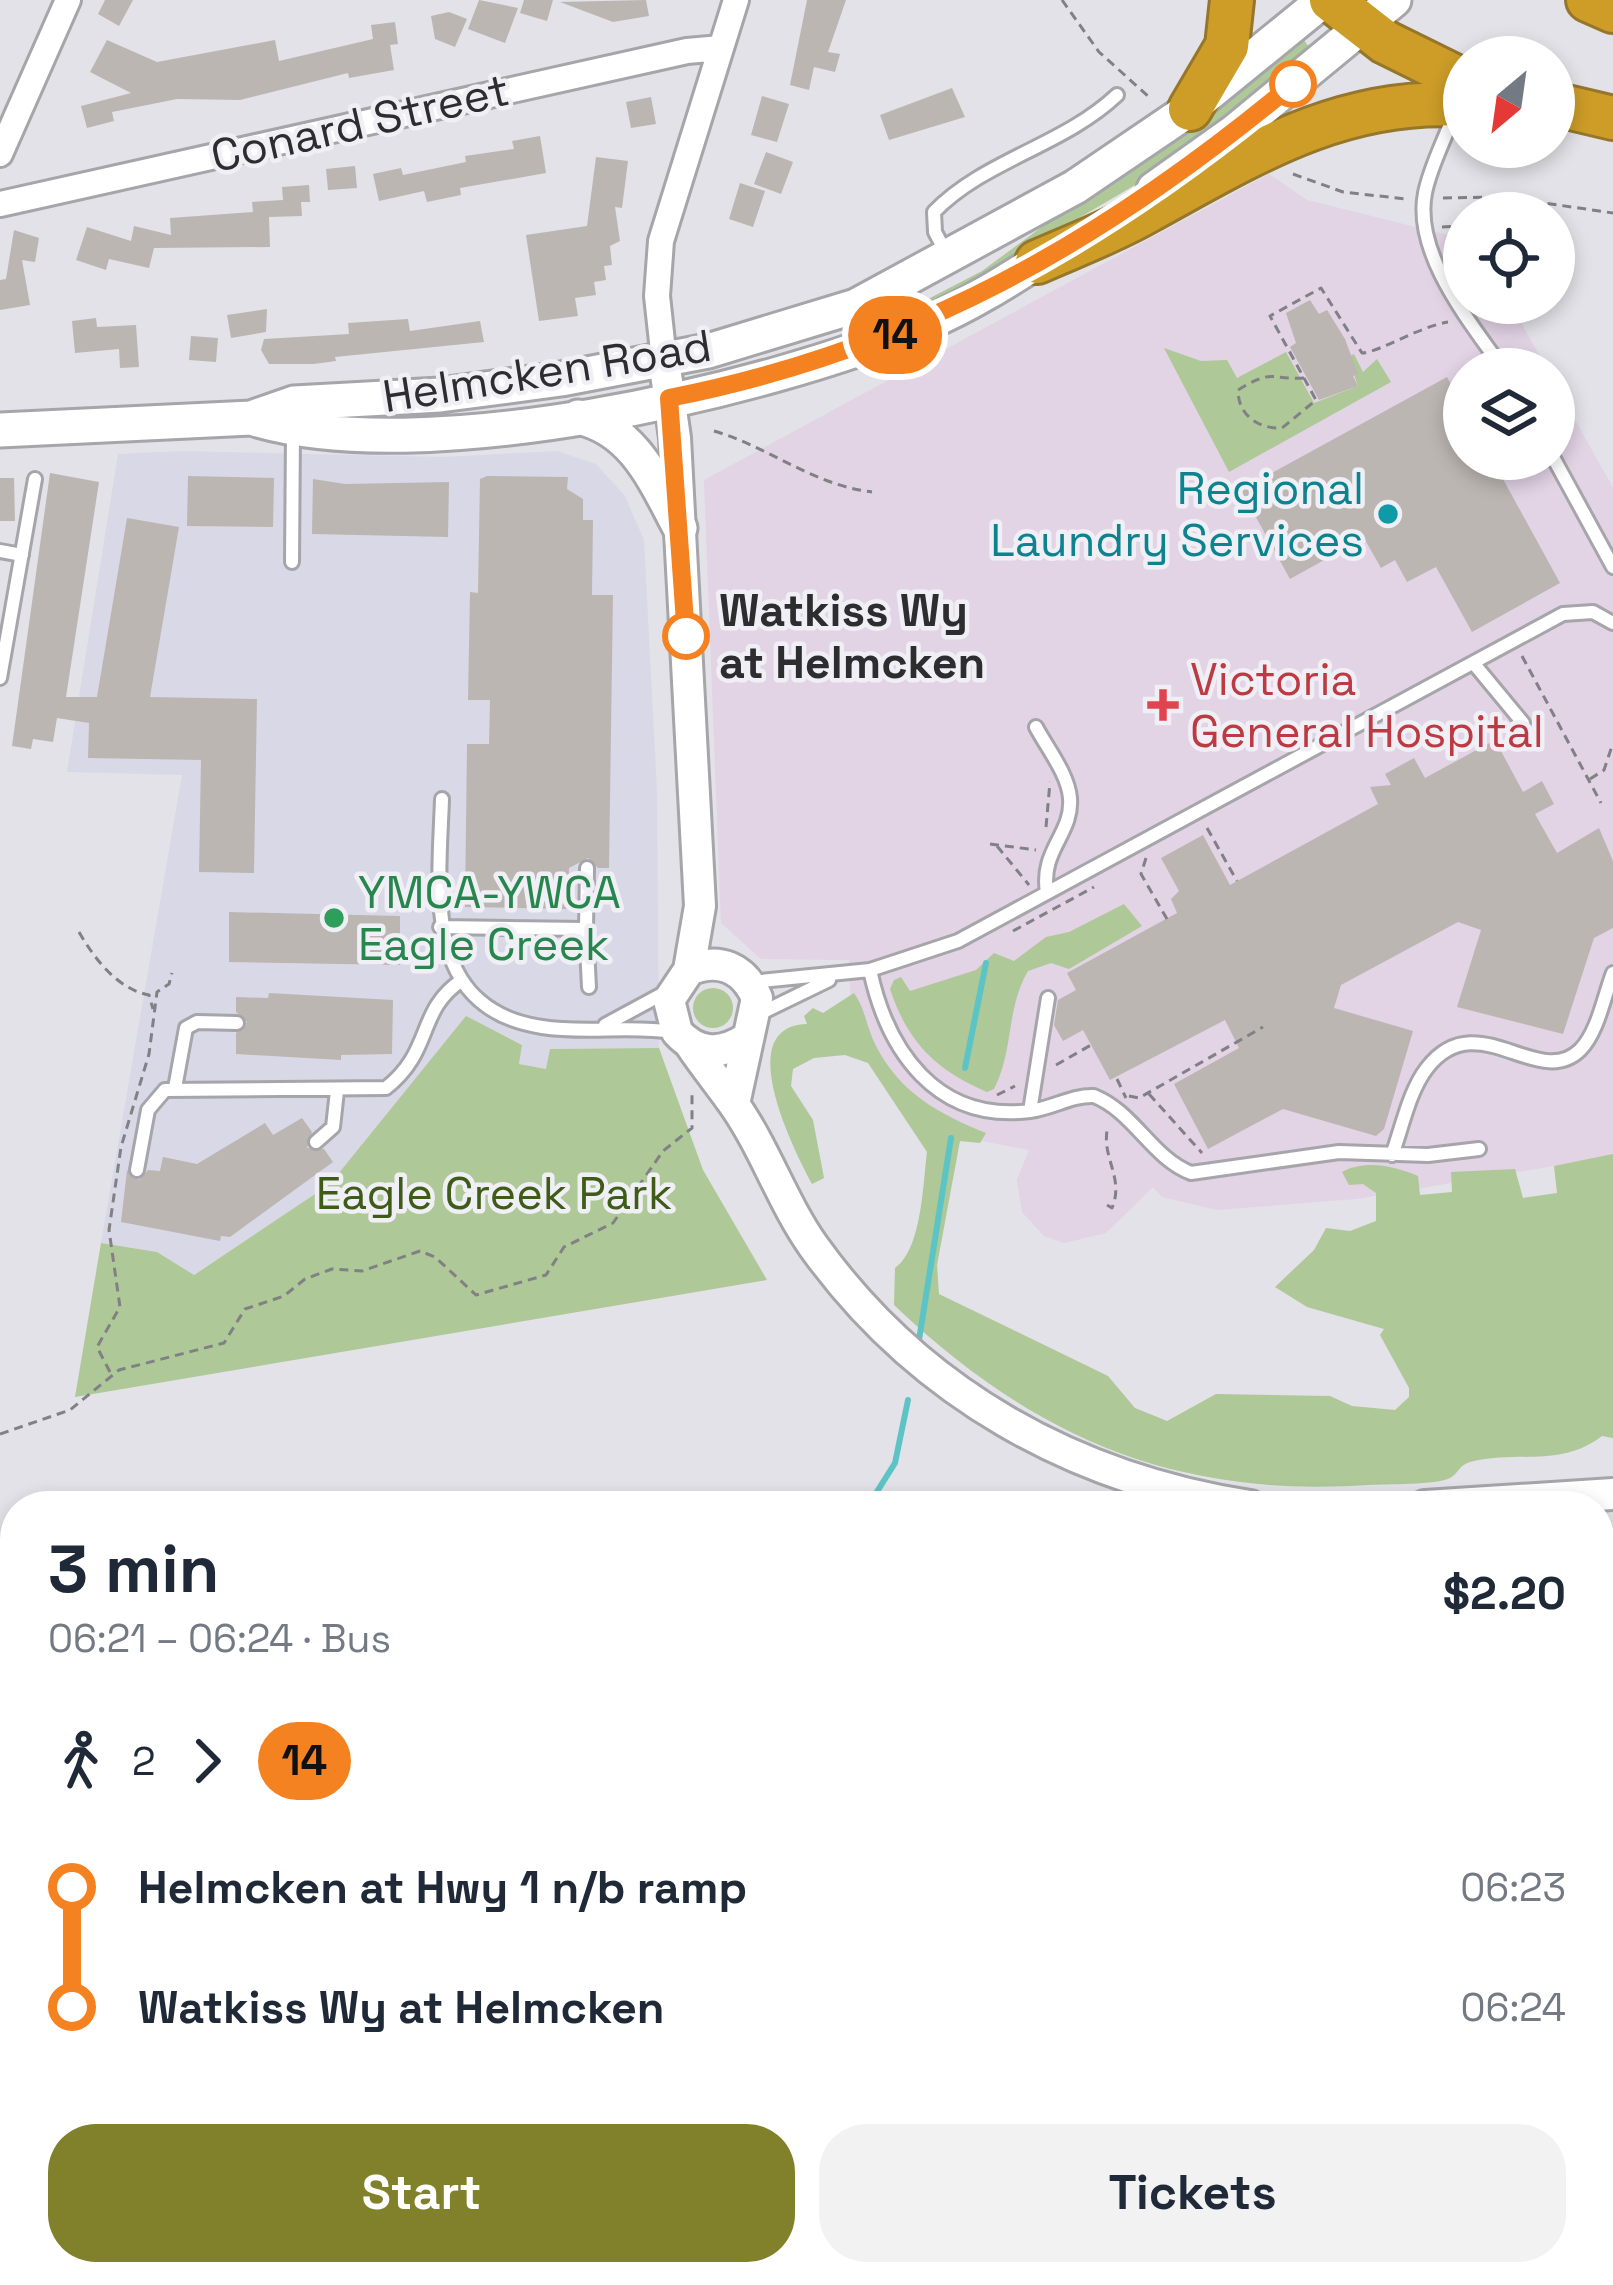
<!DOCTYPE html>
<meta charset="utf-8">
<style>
:root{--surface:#fff;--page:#f2f2f3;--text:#1f2937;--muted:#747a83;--accent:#80812a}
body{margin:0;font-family:"Space Grotesk",sans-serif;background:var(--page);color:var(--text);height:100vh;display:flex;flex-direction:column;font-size:45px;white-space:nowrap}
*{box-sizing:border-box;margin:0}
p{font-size:39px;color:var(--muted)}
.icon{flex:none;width:66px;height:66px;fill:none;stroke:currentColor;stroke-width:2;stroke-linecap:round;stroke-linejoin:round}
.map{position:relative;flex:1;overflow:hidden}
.details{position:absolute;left:0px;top:1491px;width:1614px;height:795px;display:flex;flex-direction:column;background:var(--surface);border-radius:48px 48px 0 0;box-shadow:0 6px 18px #0003}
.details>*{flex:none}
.badge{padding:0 24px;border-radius:39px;font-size:42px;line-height:78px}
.needle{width:78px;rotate:209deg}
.tools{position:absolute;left:1443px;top:36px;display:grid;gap:24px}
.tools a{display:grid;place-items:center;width:132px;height:132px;border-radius:50%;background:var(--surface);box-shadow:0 6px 18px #0003;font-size:60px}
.map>.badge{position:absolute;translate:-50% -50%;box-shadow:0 0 0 6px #fff}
.legs{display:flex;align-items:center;gap:18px;height:132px;padding:0 48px;font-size:39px}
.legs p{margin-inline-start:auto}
.summary{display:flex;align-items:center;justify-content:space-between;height:204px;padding:0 48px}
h1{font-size:66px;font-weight:600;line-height:90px}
.action{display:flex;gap:24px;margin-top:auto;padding:24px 48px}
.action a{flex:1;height:138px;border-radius:48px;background:var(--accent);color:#fff;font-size:48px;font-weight:600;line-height:138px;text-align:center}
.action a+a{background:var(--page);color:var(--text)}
ul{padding:0 48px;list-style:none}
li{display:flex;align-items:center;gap:42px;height:120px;font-size:45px}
li i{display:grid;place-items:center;width:18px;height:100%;margin:0 15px;background:currentColor}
li i::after{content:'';width:30px;height:30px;margin:-15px;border:9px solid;border-radius:50%;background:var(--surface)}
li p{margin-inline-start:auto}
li:first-child i{background:linear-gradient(#0000 50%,currentColor 0)}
li:last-child i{background:linear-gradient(currentColor 50%,#0000 0)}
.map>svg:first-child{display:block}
.built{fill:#d9d8e6}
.medical{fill:#e2d3e5}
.green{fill:#aec897}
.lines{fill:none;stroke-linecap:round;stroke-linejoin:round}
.stream{stroke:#5dc4c6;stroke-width:6}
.building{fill:#bcb6b2}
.service-casing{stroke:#a5a5aa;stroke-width:18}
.minor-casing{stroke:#a5a5aa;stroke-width:30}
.tertiary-casing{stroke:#a5a5aa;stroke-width:36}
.secondary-casing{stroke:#a5a5aa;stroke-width:39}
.motorway-casing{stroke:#95762a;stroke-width:48}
.path{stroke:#818185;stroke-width:3;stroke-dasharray:9 6;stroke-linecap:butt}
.service{stroke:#fff;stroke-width:12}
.minor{stroke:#fff;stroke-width:24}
.tertiary{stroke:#fff;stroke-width:30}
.secondary{stroke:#fff;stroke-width:33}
.motorway{stroke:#cd9d28;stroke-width:42}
.line-1-casing{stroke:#fff;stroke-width:27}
.line-1{stroke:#f58220;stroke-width:18}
.stop-1-dot{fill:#fff;stroke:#f58220;stroke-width:6}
.culture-dot{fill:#0f9aa8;stroke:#efeff5;stroke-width:4.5}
.health-dot{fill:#e0444e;stroke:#efeff5;stroke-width:4.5}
.leisure-dot{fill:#2e9e5b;stroke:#efeff5;stroke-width:4.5}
.labels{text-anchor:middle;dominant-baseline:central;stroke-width:9;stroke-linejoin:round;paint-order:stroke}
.street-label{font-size:45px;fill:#2d2d2f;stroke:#efeff5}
.culture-label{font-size:45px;fill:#0d838f;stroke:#efeff5;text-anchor:end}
.stop-label{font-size:45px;font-weight:bold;fill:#2d2d2f;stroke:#efeff5;text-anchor:start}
.health-label{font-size:45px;fill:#be3a42;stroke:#efeff5;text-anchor:start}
.leisure-label{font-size:45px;fill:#27864d;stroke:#efeff5;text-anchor:start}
.park-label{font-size:45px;fill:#3e5c18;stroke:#efeff5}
</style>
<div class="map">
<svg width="1613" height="2285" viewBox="0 0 1613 2285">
<rect width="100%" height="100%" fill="#e2e2e8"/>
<path class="built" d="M182,451l262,6 113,-6 39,13 29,32 19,44 13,251 2,257 -109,1 -3,20 -28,-5 3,-20 -56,-27 -136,167 -137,91 -36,-23 -56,-9 81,-468 -115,-3 51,-318z"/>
<path class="medical" d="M1269,174l38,26 157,39v64h46l37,66h-83v90h90v-77l59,106v668l-257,43 -139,11 -55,-13 -9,-10 -47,46 -42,10 -20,-7 -22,-24 -5,-32 12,-30 -52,-10 -90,-61 -36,-72 -2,-47 -88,-1 -40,-36 -17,-443z"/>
<path class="green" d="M1301,36l11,15 -165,127 -238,140 -4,-7 77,-40z
M1164,348l37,13 26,-1 10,18 49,-26 28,51 44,-17 -10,-29 6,-3 9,18 14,-13 14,23 -162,90z
M1124,904l18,22 -73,43 -18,-6 -23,8c-22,37 -14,79 -34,118l-7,3c-51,-22 -79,-49 -97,-103l4,-9 7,-3 9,14 66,-21 18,-17 20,8 32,-24 23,-5z
M693 1008a20 20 0 1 1 40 0a20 20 0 1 1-40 0Z
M854,993c11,15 13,36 22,53 24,47 63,68 110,87l-6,10 -20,-2 -23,124 2,29 169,82 27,32 32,13 49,-27 114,2 22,10 43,4 14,-13v-9l-29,-53 4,-6 -77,-22 -32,-20 39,-37 12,-22 24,3 26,-10v-28l-13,-9 -14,1 -7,-13c23,-13 53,-6 76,4l2,19 32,-3 -1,-20 64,-3 8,29 34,-5 -3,-27 59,-12v284l-11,-2c-42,32 -84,14 -132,26 -11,3 -12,12 -20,16 -13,7 -65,6 -82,7 -195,13 -335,-48 -474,-180l1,-37c27,-19 28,-85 32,-116l-59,-89 -23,-8 -31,3 -21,11 -2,17 22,34 11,58 -12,6c-20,-37 -80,-158 -5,-160l-3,-8 9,-8 10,5z
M466,1016l56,29 -3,19 27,5 4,-20 109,-1 44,122 64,110 -692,117 26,-154 56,9 37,23 136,-91z"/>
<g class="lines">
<path class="stream" d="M965,1068l21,-105
M919,1340l32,-202
M868,1506l27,-43 13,-63
M935,2285l3,-14"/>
</g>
<path class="building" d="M105,0h28l-14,26 -21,-12z
M479,0l39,8 -13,35 -37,-14z
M524,0h29l-6,21 -27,-8z
M646,0l3,16 -36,6 -53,-20z
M807,0h39l-18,52 12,2 -5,18 -21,-5 -5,23 -19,-5z
M449,12l18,7 -12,28 -20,-8 -4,-23z
M395,22l3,22 -8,1 4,25 -45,8 -1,-5 -108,27 -63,-1 -65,13 2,9 -27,7 -6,-22 50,-13 -41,-21 17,-32 50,22 118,-22 4,21 94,-22 -2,-14z
M952,88l13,29 -76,23 -9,-25z
M762,96l27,8 -12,38 -26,-7z
M651,97l5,27 -25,4 -5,-26z
M540,136l6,37 -86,15 1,7 -34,7 -3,-11 -45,10 -6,-27 28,-6 2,7 63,-13 -1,-6 49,-7 -2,-8z
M766,152l27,10 -12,32 -27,-10z
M596,157l32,4 -6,47 -7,-1 5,34 -10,5 2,19 -8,1 2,14 -12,2 2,13 -21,3 3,18 -39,5 -13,-86 61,-9z
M355,166l2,22 -29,2 -2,-21z
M740,183l25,8 -12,36 -24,-8z
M309,185l1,17h-9l1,14 -33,1 1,30 -116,1 -5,20 -40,-9 -3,11 -30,-10 11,-33 44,14 3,-15 37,9 -1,-17 83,-6 -1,-10 31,-2 -1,-13z
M14,230l25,8 -4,24 -13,-2 8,45 -30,5v-30l6,-1z
M1310,300l9,14 8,-4 18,29 13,35 -5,2 5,10 -39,14 -29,-53 6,-4 -10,-30z
M267,309l-1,23 -35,6 -4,-23z
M96,318l1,9 39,-2 3,42 -19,1 -1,-19 -44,4 -3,-32z
M408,319l2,12 70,-10 4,21 -149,15 1,4 -22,3h-45l-8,-14 3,-11 85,-5 -1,-11z
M191,336l27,2 -2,24 -27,-2z
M1447,377l17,31v51h28l68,124 -88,49 -36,-65 -29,15 -12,-22 -14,8 -17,-30 -74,41 -49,-89z
M50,473l49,9 -33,215h31l30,-179 52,9 -29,170 107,2 -3,174 -55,-1 2,-112 -113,-2 1,-35 -32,-5 -4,24 -20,-3 -2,10 -19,-3z
M188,476l86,2 -1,49 -86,-1z
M487,476l81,1 -1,12 16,10v21h10l-1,75h21l-4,273h-11l-10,-10 -19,10 -1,41 -103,-2 2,-163h22l1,-44h-22l2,-108 8,1 2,-114z
M0,478h14l1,43h-15z
M313,479l32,5 104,-2 -1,55 -136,-3z
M1495,740l28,52 19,-11 12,23 -19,10 22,39 42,-25 14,33v67l-19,10 -31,96 -106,-27 24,-77 -23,-8 -117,63 -7,23 79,23 -29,98 -8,7 -93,-27 -75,40 -34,-65 65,-36 -14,-28 -115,60 -27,-50 -20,11 -9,-16 4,-25 18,-10 -9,-17 110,-60 -6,-14 8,-8 -18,-33 42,-23 27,50 148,-81 -8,-17 21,-2 -6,-11 29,-16 11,20z
M229,912l171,4v49l-171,-3z
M269,993l124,7 -1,54 -51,1v5l-105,-6v-21l11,-11 -11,-10v-15l32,1z
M302,1118l10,14 -5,16 17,1 9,13 -103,75 -9,-1 -1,5 -99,-19 6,-52 12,10 9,-10 12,1 3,-14 34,7 68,-41 8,12z
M15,1884v43l-15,3v-42z"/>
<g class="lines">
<defs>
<path id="service" d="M1454,114c-9,25 -24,53 -29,79 -12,61 46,130 78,176
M946,253l-11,-21 -1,-20c50,-52 129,-66 183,-117
M1554,459l59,108
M0,551l22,4
M292,562l1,-130
M1475,665l48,58
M0,678l35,-199
M1036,727c11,21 32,47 34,71 3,36 -30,52 -23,94
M442,799c-3,89 -21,210 100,228 43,7 88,-2 131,5
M440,927l146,2 1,-61
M586,929l3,58
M870,970c17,80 66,153 160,141 23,-3 42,-16 64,-15 40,16 58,62 97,77l148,-21 89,3 51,-6
M751,982l119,-12 88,-29 605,-327 30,-2 20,11
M757,1015l72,-35
M605,1025l61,-33
M175,1088l11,-60 11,-6 40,1
M1030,1111l18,-113
M316,1142l17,-15 4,-36
M1392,1155c10,-27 17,-64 35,-87 50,-65 111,23 153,-18 18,-18 24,-54 33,-77
M137,1170l11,-60 17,-20 221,-2c48,-38 30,-77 76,-108"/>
<path id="minor" d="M0,154l68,-154
M0,204l687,-153 34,-3
M664,360l-7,-64 4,-55 75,-241"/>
<path id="tertiary" d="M664,360l11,78 25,468 -11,64
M690,1044c14,21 29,39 43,59 32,45 49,99 81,144 105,146 260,232 436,259
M734,1104l23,-106c-13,-30 -37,-41 -68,-28l-20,30 8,32c21,23 44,23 69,7
M1425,1506l188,-12"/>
<path id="secondary" d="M1154,189l80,-57 160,-132
M578,417c56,12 77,64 102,111
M251,418c169,53 513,-26 676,-95 45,-19 86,-46 127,-72
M0,430l251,-12 43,-15 146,-8 121,-16 147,-28 148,-45 219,-119 115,-78 134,-109"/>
<path id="motorway" d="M1331,0l54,42 79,39
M1588,0l25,11
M1554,104l59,14
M1190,109l37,-63 5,-46
M1037,262c36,-16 74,-30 109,-50 104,-57 195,-115 318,-107"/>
</defs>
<use href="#service" class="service-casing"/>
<use href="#minor" class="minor-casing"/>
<use href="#tertiary" class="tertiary-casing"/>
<use href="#secondary" class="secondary-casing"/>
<use href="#motorway" class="motorway-casing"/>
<path class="path" d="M1062,0l37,52 49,44
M1293,174l50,18 63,7
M1443,198l60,-1 110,16
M1524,213l9,-11
M1442,227l22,-1
M1304,378c-35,2 -30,-10 -66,12 0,25 20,39 44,38l34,-28 -46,-84 51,-28 41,65c18,-1 56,-26 86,-31
M714,431c55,16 99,54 158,61
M1522,656l79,147
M1590,779l14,-9 9,-27
M1046,827l4,-45
M1207,828l30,53
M990,844l46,6
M997,846l32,39
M1146,858l-5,16 26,45
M1013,931l81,-44
M79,932c15,26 38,57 70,63l4,14
M1056,1065l35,-20
M1117,1079l9,19
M1149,1094l53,59
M997,1095l18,-9
M1129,1096l10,2 124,-71
M1107,1205l5,3c13,-31 -12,-51 -4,-82
M110,1372l-13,-25 23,-40 -11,-77 12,-83 28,-93 8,-62 12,-8 3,-11
M0,1434l70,-24 49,-40 105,-27 21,-34 39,-13 21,-17 27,-10 30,2 58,-20 15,6 41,38 70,-20 18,-28 49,-24 50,-72 29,-23v-34"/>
<use href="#service" class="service"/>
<use href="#minor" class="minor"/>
<use href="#tertiary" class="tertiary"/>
<use href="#secondary" class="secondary"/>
<use href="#motorway" class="motorway"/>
</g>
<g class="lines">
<defs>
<path id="line-1" d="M686,636l-17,-238c245,-48 434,-156 624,-314"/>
</defs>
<use href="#line-1" class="line-1-casing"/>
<use href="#line-1" class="line-1"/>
</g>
<g class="stop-1-dot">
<circle cx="1293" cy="84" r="21"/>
<circle cx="686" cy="636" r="21"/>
</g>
<circle class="culture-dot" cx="1388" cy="514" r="12"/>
<path class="health-dot" d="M1157 687h12v12h12v12h-12v12h-12v-12h-12v-12h12z"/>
<circle class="leisure-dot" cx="334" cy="918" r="12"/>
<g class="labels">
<g class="street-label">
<text transform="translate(360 123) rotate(-13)">Conard Street</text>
<text transform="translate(547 371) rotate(-9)">Helmcken Road</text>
</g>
<g class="culture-label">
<text x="1364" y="488">Regional<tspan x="1364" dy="52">Laundry Services</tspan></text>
</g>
<g class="stop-label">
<text x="719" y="610">Watkiss Wy<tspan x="719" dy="52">at Helmcken</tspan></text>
</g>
<g class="health-label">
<text x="1190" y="679">Victoria<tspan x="1190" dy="52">General Hospital</tspan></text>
</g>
<g class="leisure-label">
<text x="358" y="892">YMCA-YWCA<tspan x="358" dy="52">Eagle Creek</tspan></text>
</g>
<g class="park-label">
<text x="494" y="1193">Eagle Creek Park</text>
</g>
</g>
</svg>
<div class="tools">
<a><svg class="needle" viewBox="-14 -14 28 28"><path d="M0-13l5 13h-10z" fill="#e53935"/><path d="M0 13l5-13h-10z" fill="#747a83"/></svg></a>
<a><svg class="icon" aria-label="locate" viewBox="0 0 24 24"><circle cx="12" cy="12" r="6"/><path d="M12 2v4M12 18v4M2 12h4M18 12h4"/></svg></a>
<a><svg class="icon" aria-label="layers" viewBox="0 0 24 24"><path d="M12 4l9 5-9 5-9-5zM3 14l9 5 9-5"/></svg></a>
</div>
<b class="badge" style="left:895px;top:335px;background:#f58220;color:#111">14</b>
<section class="details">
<div class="summary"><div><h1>3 min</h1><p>06:21 – 06:24 · Bus</p></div><b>$2.20</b></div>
<div class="legs"><svg class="icon" aria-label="walk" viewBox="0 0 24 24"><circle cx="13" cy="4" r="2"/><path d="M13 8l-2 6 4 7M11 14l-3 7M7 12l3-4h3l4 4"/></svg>2<svg class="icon" aria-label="forward" viewBox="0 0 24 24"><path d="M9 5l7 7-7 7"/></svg><b class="badge" style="background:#f58220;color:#111">14</b></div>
<ul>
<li><i style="color:#f58220"></i><b>Helmcken at Hwy 1 n/b ramp</b><p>06:23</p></li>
<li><i style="color:#f58220"></i><b>Watkiss Wy at Helmcken</b><p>06:24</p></li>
</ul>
<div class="action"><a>Start</a><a>Tickets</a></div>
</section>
</div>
